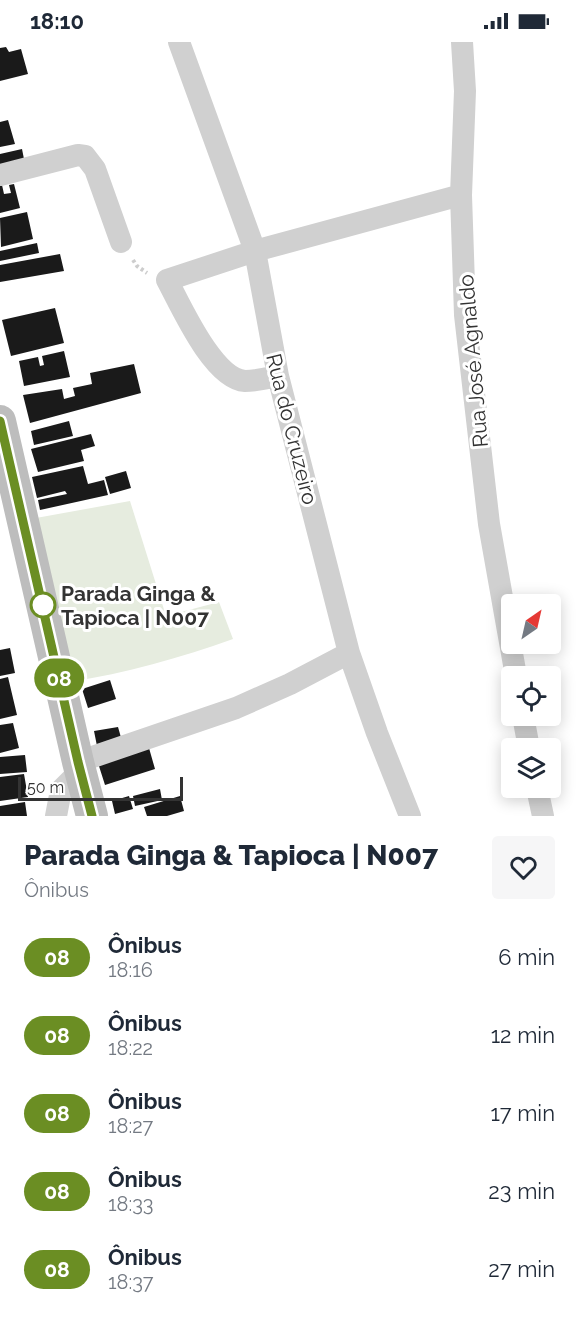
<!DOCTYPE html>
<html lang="pt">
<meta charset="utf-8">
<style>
:root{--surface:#fff;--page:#f6f6f7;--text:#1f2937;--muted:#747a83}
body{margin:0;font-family:Raleway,sans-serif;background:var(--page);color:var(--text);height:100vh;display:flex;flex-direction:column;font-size:22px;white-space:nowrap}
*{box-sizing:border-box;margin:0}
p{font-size:20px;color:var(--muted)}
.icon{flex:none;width:33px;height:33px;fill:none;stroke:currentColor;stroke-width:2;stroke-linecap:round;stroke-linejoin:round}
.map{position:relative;height:774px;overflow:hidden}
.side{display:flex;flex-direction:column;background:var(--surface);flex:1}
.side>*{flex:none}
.badge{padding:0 12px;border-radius:20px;font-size:21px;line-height:39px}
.needle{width:39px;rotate:34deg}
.controls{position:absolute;left:501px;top:552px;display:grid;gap:12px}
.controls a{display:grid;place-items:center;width:60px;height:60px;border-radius:6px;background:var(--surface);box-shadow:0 3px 15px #0003;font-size:30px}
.scale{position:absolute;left:18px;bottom:15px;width:165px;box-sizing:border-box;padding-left:6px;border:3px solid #333;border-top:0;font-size:16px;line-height:21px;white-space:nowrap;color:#333;-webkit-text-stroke:4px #fff;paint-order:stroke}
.map>.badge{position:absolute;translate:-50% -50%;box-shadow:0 0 0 3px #fff}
.round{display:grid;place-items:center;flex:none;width:63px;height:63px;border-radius:6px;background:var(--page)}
.headline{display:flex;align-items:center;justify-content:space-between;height:102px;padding:0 24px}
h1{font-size:28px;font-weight:800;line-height:45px}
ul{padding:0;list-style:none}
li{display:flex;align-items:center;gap:18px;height:78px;padding:0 24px}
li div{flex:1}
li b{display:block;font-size:22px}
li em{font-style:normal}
li .badge{min-width:66px;font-weight:700;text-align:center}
.status{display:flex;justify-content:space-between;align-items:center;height:42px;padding:0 30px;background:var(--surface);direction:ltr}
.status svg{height:16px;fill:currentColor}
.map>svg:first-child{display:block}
.green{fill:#e6ecdf}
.building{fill:#1a1a1a}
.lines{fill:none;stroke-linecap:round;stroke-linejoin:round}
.path{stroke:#cdcdcd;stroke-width:4;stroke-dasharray:3 3;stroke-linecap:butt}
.street{stroke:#d0d0d0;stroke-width:22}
.secondary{stroke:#bdbdbd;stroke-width:32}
.line-casing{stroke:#fff;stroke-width:14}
.line{stroke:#6b8e23;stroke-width:9}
.stop-dot{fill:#fff;stroke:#6b8e23;stroke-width:3}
.labels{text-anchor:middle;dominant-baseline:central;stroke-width:6;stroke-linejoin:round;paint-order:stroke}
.street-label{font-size:21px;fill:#333;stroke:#fff}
.stop-label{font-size:21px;font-weight:bold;fill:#333;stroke:#fff;text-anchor:start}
</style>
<div class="status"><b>18:10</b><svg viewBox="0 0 49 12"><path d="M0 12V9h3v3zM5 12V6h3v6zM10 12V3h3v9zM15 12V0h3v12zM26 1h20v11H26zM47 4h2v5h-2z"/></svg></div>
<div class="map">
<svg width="579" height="774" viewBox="0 0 579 774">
<rect width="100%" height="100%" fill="#fff"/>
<path class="green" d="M130,459l36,115 53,-14 14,37c-53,19 -107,34 -163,43l-34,-164z"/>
<path class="building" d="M6,5l3,5 12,-3 7,25 -28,7v-33z
M8,78l7,24 -15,3v-25z
M22,107l3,15 -25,6v-16z
M14,142l6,24 -20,5v-27l2,-1 2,9 7,-1 -2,-8z
M27,170l6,27 -32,8 -1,-29z
M37,201l2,10 -39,8v-10z
M60,212l4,17 -64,11v-17z
M55,266l9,35 -53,13 -9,-36z
M64,309l6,26 -46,9 -5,-25 19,-4 2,9 4,-1 -2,-9z
M134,322l7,29 -111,30 -7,-28 39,-6 2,10 11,-3 -2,-8 19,-4 -2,-11z
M69,379l4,15 -39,9 -3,-14z
M91,392l4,12 -14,4 3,11 -46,11 -7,-23z
M83,424l5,18 16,-4 4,15 -68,15 -2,-10 29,-6 -2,-3 -28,7 -5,-21z
M126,429l5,17 -21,6 -5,-17z
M10,606l5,25 -15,3v-26z
M8,635l9,38 -17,4v-40z
M110,638l6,19 -28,9 -6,-19z
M13,681l6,25 -19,5v-28z
M118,685l4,14 -25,5 -3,-15z
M149,706l6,21 -50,16 -7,-22z
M25,713l2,17 -27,2v-17z
M24,732l4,23 -28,4v-24z
M160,747l2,11 -27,6 -2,-10z
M129,754l4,13 -18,5 -3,-13z
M180,754l4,15 -17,5h-20l-3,-9z
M25,760l2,14h-27v-10z"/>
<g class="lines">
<path class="path" d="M133,218l4,6 10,7"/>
<path class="street" d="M179,0l76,209 23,125 71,277 28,80 33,83
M462,0l3,49 -4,104 4,120 24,209 27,152
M0,133l78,-20 7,1 10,13 26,73
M278,334c-10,2 -22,5 -33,5 -32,-2 -64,-75 -78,-101l88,-29 206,-56
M523,674l6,32
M78,720l158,-54 54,-24 59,-31
M537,746l6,28
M56,774l5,-26 19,-19"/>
<path class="secondary" d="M0,379l78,341 14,54"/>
</g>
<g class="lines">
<defs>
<path id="line" d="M0,379l78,341 14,54"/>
</defs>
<use href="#line" class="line-casing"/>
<use href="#line" class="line"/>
</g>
<circle class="stop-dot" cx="43" cy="563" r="12"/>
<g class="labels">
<g class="street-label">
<text transform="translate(473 319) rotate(-95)">Rua José Agnaldo</text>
<text transform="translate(292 387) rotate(76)">Rua do Cruzeiro</text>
</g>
<g class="stop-label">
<text x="61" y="551">Parada Ginga &amp;<tspan x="61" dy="24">Tapioca | N007</tspan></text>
</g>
</g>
</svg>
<div class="controls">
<a><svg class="needle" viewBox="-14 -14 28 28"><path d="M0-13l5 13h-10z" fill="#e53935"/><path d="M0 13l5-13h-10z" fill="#747a83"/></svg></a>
<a><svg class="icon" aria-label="locate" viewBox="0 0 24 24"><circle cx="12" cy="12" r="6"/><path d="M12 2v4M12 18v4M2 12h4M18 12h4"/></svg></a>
<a><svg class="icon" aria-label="layers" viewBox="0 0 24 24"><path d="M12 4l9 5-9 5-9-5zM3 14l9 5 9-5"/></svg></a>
</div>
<div class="scale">50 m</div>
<b class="badge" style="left:59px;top:636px;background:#6b8e23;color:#fff">08</b>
</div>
<section class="side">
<div class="headline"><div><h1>Parada Ginga &amp; Tapioca | N007</h1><p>Ônibus</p></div><a class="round"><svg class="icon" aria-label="heart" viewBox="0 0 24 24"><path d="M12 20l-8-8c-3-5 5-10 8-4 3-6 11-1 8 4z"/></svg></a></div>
<ul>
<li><span class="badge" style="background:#6b8e23;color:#fff">08</span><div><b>Ônibus</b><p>18:16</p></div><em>6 min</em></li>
<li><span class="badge" style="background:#6b8e23;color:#fff">08</span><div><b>Ônibus</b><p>18:22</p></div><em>12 min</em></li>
<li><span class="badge" style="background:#6b8e23;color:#fff">08</span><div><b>Ônibus</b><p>18:27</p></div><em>17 min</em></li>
<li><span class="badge" style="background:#6b8e23;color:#fff">08</span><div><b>Ônibus</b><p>18:33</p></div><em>23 min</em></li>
<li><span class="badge" style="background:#6b8e23;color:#fff">08</span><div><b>Ônibus</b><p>18:37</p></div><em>27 min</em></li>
</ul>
</section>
